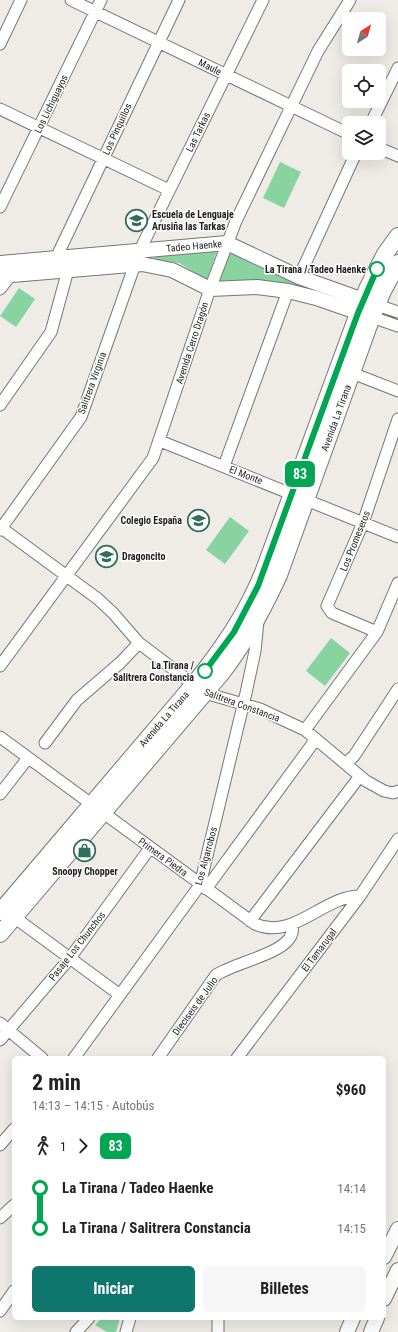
<!DOCTYPE html>
<html lang="es">
<meta charset="utf-8">
<style>
:root{--surface:#fff;--page:#f6f6f6;--text:#222;--muted:#767676;--accent:#0f766e}
body{margin:0;font-family:"Roboto Condensed",sans-serif;background:var(--page);color:var(--text);height:100vh;display:flex;flex-direction:column;font-size:15px;white-space:nowrap}
*{box-sizing:border-box;margin:0}
p{font-size:13px;color:var(--muted)}
.icon{flex:none;width:22px;height:22px;fill:none;stroke:currentColor;stroke-width:2;stroke-linecap:round;stroke-linejoin:round}
.map{position:relative;flex:1;overflow:hidden}
.panel{position:absolute;left:12px;top:1056px;width:374px;height:264px;display:flex;flex-direction:column;background:var(--surface);border-radius:6px;box-shadow:0 4px 16px #0002}
.panel>*{flex:none}
.badge{padding:0 8px;border-radius:6px;font-size:14px;line-height:26px}
.needle{width:26px;rotate:37deg}
.fabs{position:absolute;left:342px;top:12px;display:grid;gap:8px}
.fabs a{display:grid;place-items:center;width:44px;height:44px;border-radius:6px;background:var(--surface);box-shadow:0 4px 16px #0002;font-size:20px}
.map>.badge{position:absolute;translate:-50% -50%;box-shadow:0 0 0 2px #fff}
.legs{display:flex;align-items:center;gap:6px;height:44px;padding:0 20px;font-size:13px}
.legs p{margin-inline-start:auto}
.summary{display:flex;align-items:center;justify-content:space-between;height:68px;padding:0 20px}
h1{font-size:22px;font-weight:700;line-height:30px}
.button{display:flex;gap:8px;margin-top:auto;padding:8px 20px}
.button a{flex:1;height:46px;border-radius:6px;background:var(--accent);color:#fff;font-size:16px;font-weight:700;line-height:46px;text-align:center}
.button a+a{background:var(--page);color:var(--text)}
ul{padding:0 20px;list-style:none}
li{display:flex;align-items:center;gap:14px;height:40px;font-size:15px}
li i{display:grid;place-items:center;width:6px;height:100%;margin:0 5px;background:currentColor}
li i::after{content:'';width:10px;height:10px;margin:-5px;border:3px solid;border-radius:50%;background:var(--surface)}
li p{margin-inline-start:auto}
li:first-child i{background:linear-gradient(#0000 50%,currentColor 0)}
li:last-child i{background:linear-gradient(currentColor 50%,#0000 0)}
.map>svg:first-child{display:block}
.green{fill:#89d3a1}
.lines{fill:none;stroke-linecap:round;stroke-linejoin:round}
.minor-casing{stroke:#787671;stroke-width:13}
.major-casing{stroke:#787671;stroke-width:16}
.highway-casing{stroke:#787671;stroke-width:18}
.minor{stroke:#fff;stroke-width:11}
.major{stroke:#fff;stroke-width:14}
.highway{stroke:#fff;stroke-width:16}
.line-1-casing{stroke:#fff;stroke-width:9}
.line-1{stroke:#00a651;stroke-width:6}
.stop-1-dot{fill:#fff;stroke:#00a651;stroke-width:2}
.labels{text-anchor:middle;dominant-baseline:central;stroke-width:3;stroke-linejoin:round;paint-order:stroke}
.street-label{font-size:10px;fill:#1f1e1c;stroke:#fff}
.poi-label{font-size:10px;font-weight:bold;fill:#1f1e1c;stroke:#fff;text-anchor:start}
.stop-label{font-size:10px;font-weight:bold;fill:#1f1e1c;stroke:#fff;text-anchor:end}
</style>
<div class="map">
<svg width="398" height="1332" viewBox="0 0 398 1332">
<rect width="100%" height="100%" fill="#efebe6"/>
<path class="green" d="M280,162l21,10 -17,36 -21,-10z
M218,248l-11,32 -28,-17 -24,-3 -1,-5z
M230,250l122,49 -133,-17z
M19,288l16,11 -19,28 -16,-11z
M230,517l19,14 -24,33 -19,-14z
M331,638l19,15 -25,33 -19,-15z
M102,1318h18l-4,14h-9l-12,-7z"/>
<g class="lines">
<defs>
<path id="minor" d="M71,0l278,134
M0,44l21,-44
M0,109l169,81
M371,123l27,-55
M379,148l19,8
M0,207l101,-207
M56,258l123,-258
M299,277l57,-124
M0,289l11,-14
M377,305l21,7
M372,317l26,9
M352,373l46,18
M0,405l51,-73 17,-62
M160,441l238,96
M224,466l64,-175
M0,527l98,72 15,14 26,30 66,50 55,16 45,21 61,51 18,10 9,2 5,-2
M0,530l81,-113 59,-167 123,-250
M377,632l-45,-19 -5,-7 36,-83 35,-104
M0,666l153,-208 57,-169 26,-68 82,-170 32,-51
M305,730l72,-98 21,-49
M0,737l255,187c38,17 68,-28 105,-28
M45,743l32,-43 43,-37 19,-20
M346,763l8,-7 44,-67
M0,794l28,-36
M206,889l110,-150
M14,917l106,78
M250,921l110,-145
M0,1023l42,35
M0,1040l70,-82 80,-110
M74,1058l126,-173 46,-192 9,-42 3,-30
M158,1058l58,-83c19,-12 61,-20 73,-36 4,-5 4,-10 3,-15
M237,1058l123,-162 38,-57
M0,1145l14,-16
M0,1218l14,-13
M0,1311l14,-20
M76,1332l13,-14
M126,1332l4,-14
M218,1332v-14"/>
<path id="major" d="M0,263l227,-20 72,34 73,26
M0,276l142,-12 30,6 38,19 47,-2 31,4 28,7 52,18
M384,1257l14,-28
M384,1299l14,-29
M347,1332l6,-14
M371,1332l6,-14"/>
<path id="highway" d="M0,912l194,-228c29,-36 53,-71 70,-114l103,-281 18,-35 13,-18
M0,934l221,-260c24,-31 42,-64 58,-99l93,-258 11,-26 15,-28"/>
</defs>
<use href="#minor" class="minor-casing"/>
<use href="#major" class="major-casing"/>
<use href="#highway" class="highway-casing"/>
<use href="#minor" class="minor"/>
<use href="#major" class="major"/>
<use href="#highway" class="highway"/>
</g>
<g class="lines">
<defs>
<path id="line-1" d="M205,671l29,-39 24,-46 100,-273 19,-44"/>
</defs>
<use href="#line-1" class="line-1-casing"/>
<use href="#line-1" class="line-1"/>
</g>
<defs>
<symbol id="school-ring" viewBox="-11 -11 22 22"><circle r="9.5" fill="#fff" stroke="#306e5a" stroke-width="1.5"/><path d="M0-5L7-2L0 1L-7-2ZM-4 1L0 2.5L4 1V4Q0 6-4 4Z" fill="#306e5a"/></symbol>
<symbol id="shop-ring" viewBox="-11 -11 22 22"><circle r="9.5" fill="#fff" stroke="#306e5a" stroke-width="1.5"/><path d="M-5-2.5h2.3a2.7 3.5 0 0 1 5.4 0H5L5.5 6h-11ZM-1.5-2.5h3a1.5 2.3 0 0 0-3 0Z" fill="#306e5a"/></symbol>
</defs>
<g fill-rule="evenodd">
<use href="#school-ring" x="124" y="208" width="25" height="25"/>
<use href="#school-ring" x="186" y="508" width="25" height="25"/>
<use href="#school-ring" x="94" y="544" width="25" height="25"/>
<use href="#shop-ring" x="72" y="838" width="25" height="25"/>
</g>
<g class="stop-1-dot">
<circle cx="377" cy="269" r="7"/>
<circle cx="205" cy="671" r="7"/>
</g>
<g class="labels">
<g class="street-label">
<text transform="translate(210 67) rotate(26)">Maule</text>
<text transform="translate(51 104) rotate(-64)">Los Lichiguayos</text>
<text transform="translate(117 129) rotate(-65)">Los Pinquillos</text>
<text transform="translate(198 132) rotate(-64)">Las Tarkas</text>
<text transform="translate(194 246) rotate(-5)">Tadeo Haenke</text>
<text transform="translate(192 343) rotate(-72)">Avenida Cerro Dragón</text>
<text transform="translate(92 383) rotate(-70)">Salitrera Virginia</text>
<text transform="translate(336 418) rotate(-70)">Avenida La Tirana</text>
<text transform="translate(246 475) rotate(21)">El Monte</text>
<text transform="translate(355 541) rotate(-68)">Los Promeseros</text>
<text transform="translate(242 705) rotate(20)">Salitrera Constancia</text>
<text transform="translate(164 719) rotate(-49)">Avenida La Tirana</text>
<text transform="translate(206 856) rotate(-75)">Los Algarrobos</text>
<text transform="translate(163 857) rotate(36)">Primera Piedra</text>
<text transform="translate(77 946) rotate(-52)">Pasaje Los Chunchos</text>
<text transform="translate(319 950) rotate(-53)">El Tamarugal</text>
<text transform="translate(195 1006) rotate(-54)">Dieciseis de Julio</text>
</g>
<g class="poi-label">
<text x="152" y="214">Escuela de Lenguaje<tspan x="152" dy="12">Arusiña las Tarkas</tspan></text>
<text x="182" y="520" text-anchor="end">Colegio España</text>
<text x="122" y="556">Dragoncito</text>
<text x="85" y="871" text-anchor="middle">Snoopy Chopper</text>
</g>
<g class="stop-label">
<text x="366" y="269">La Tirana / Tadeo Haenke</text>
<text x="194" y="665">La Tirana /<tspan x="194" dy="12">Salitrera Constancia</tspan></text>
</g>
</g>
</svg>
<div class="fabs">
<a><svg class="needle" viewBox="-14 -14 28 28"><path d="M0-13l5 13h-10z" fill="#e53935"/><path d="M0 13l5-13h-10z" fill="#767676"/></svg></a>
<a><svg class="icon" aria-label="locate" viewBox="0 0 24 24"><circle cx="12" cy="12" r="6"/><path d="M12 2v4M12 18v4M2 12h4M18 12h4"/></svg></a>
<a><svg class="icon" aria-label="layers" viewBox="0 0 24 24"><path d="M12 4l9 5-9 5-9-5zM3 14l9 5 9-5"/></svg></a>
</div>
<b class="badge" style="left:300px;top:474px;background:#00a651;color:#fff">83</b>
<section class="panel">
<div class="summary"><div><h1>2 min</h1><p>14:13 – 14:15 · Autobús</p></div><b>$960</b></div>
<div class="legs"><svg class="icon" aria-label="walk" viewBox="0 0 24 24"><circle cx="13" cy="4" r="2"/><path d="M13 8l-2 6 4 7M11 14l-3 7M7 12l3-4h3l4 4"/></svg>1<svg class="icon" aria-label="forward" viewBox="0 0 24 24"><path d="M9 5l7 7-7 7"/></svg><b class="badge" style="background:#00a651;color:#fff">83</b></div>
<ul>
<li><i style="color:#00a651"></i><b>La Tirana / Tadeo Haenke</b><p>14:14</p></li>
<li><i style="color:#00a651"></i><b>La Tirana / Salitrera Constancia</b><p>14:15</p></li>
</ul>
<div class="button"><a>Iniciar</a><a>Billetes</a></div>
</section>
</div>
